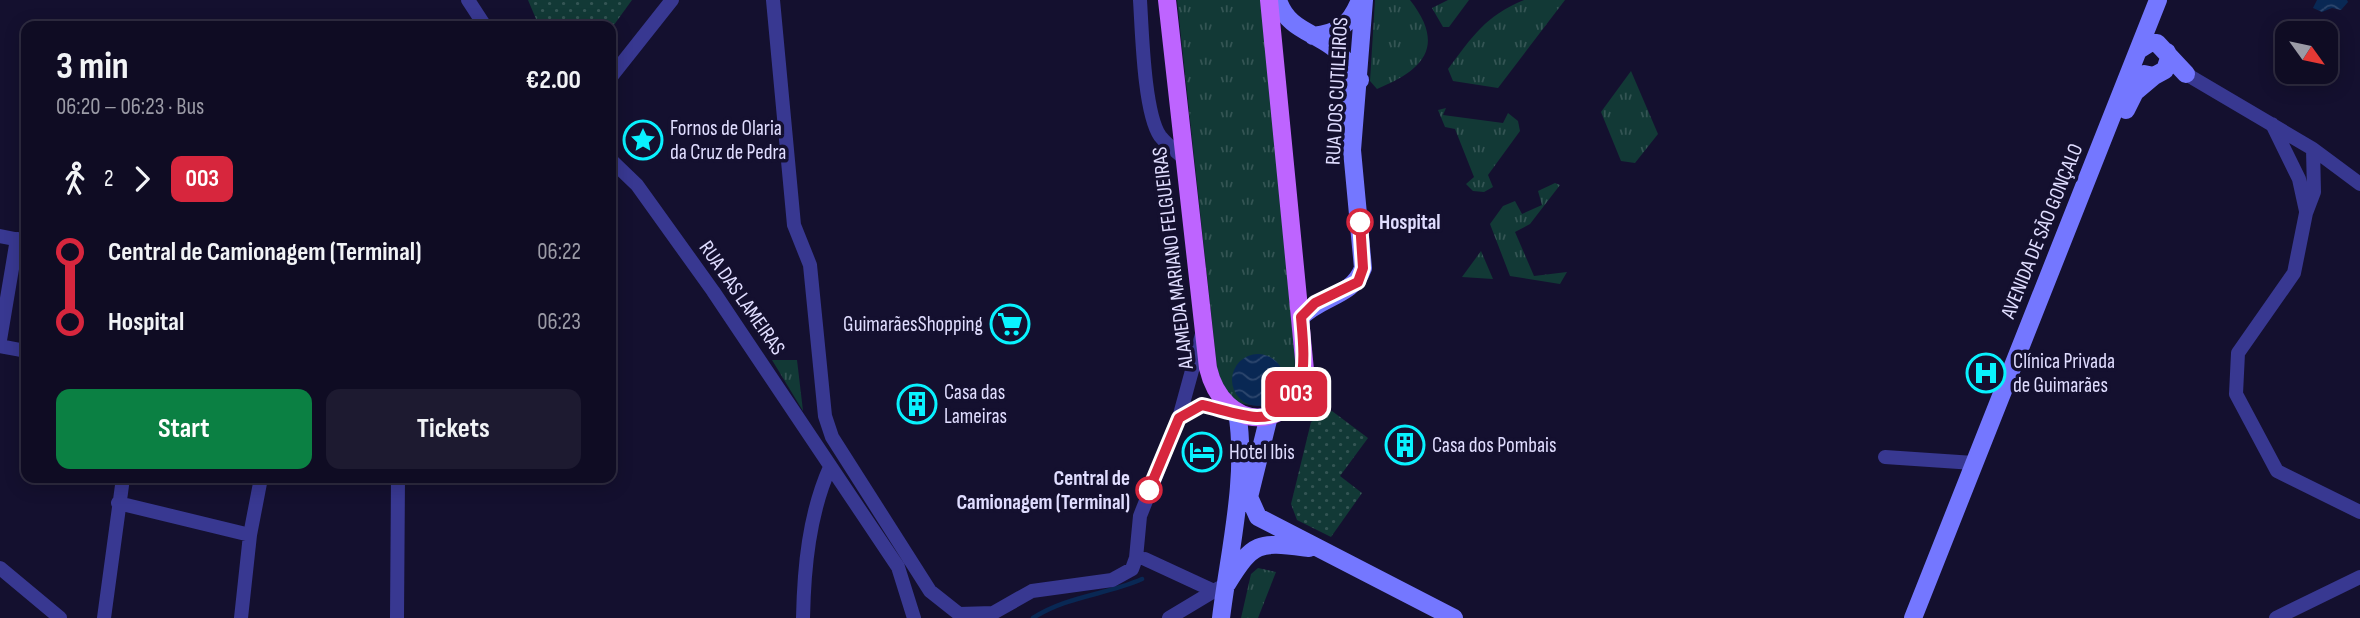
<!DOCTYPE html>
<meta charset="utf-8">
<style>
:root{--surface:#0f0c23;--page:#1d1a30;--text:#f1f3f6;--muted:#9b9ba6;--line:#2f2c41;--accent:#0b8043}
body{margin:0;font-family:"Sofia Sans Condensed",sans-serif;background:var(--page);color:var(--text);height:100vh;display:flex;flex-direction:column;font-size:26px;white-space:nowrap}
*{box-sizing:border-box;margin:0}
p{font-size:23px;color:var(--muted)}
.icon{flex:none;width:38px;height:38px;fill:none;stroke:currentColor;stroke-width:2;stroke-linecap:round;stroke-linejoin:round}
.map{position:relative;flex:1;overflow:hidden}
.drawer{position:absolute;left:21px;top:21px;width:595px;height:462px;display:flex;flex-direction:column;background:var(--surface);border-radius:14px;box-shadow:0 4px 18px #0003,0 0 0 2px var(--line)}
.drawer>*{flex:none}
.badge{padding:0 14px;border-radius:10px;font-size:24px;line-height:46px}
.needle{width:46px;rotate:123deg}
.controls{position:absolute;left:2275px;top:21px;display:grid;gap:14px}
.controls a{display:grid;place-items:center;width:63px;height:63px;border-radius:14px;background:var(--surface);box-shadow:0 4px 18px #0003,0 0 0 2px var(--line);font-size:35px}
.map>.badge{position:absolute;translate:-50% -50%;box-shadow:0 0 0 4px #fff}
.legs{display:flex;align-items:center;gap:10px;height:77px;padding:0 35px;font-size:23px}
.legs p{margin-inline-start:auto}
.head{display:flex;align-items:center;justify-content:space-between;height:119px;padding:0 35px}
h1{font-size:38px;font-weight:700;line-height:52px}
.action{display:flex;gap:14px;margin-top:auto;padding:14px 35px}
.action a{flex:1;height:80px;border-radius:14px;background:var(--accent);color:#fff;font-size:28px;font-weight:700;line-height:80px;text-align:center}
.action a+a{background:var(--page);color:var(--text)}
ul{padding:0 35px;list-style:none}
li{display:flex;align-items:center;gap:24px;height:70px;font-size:26px}
li i{display:grid;place-items:center;width:10px;height:100%;margin:0 9px;background:currentColor}
li i::after{content:'';width:18px;height:18px;margin:-9px;border:5px solid;border-radius:50%;background:var(--surface)}
li p{margin-inline-start:auto}
li:first-child i{background:linear-gradient(#0000 50%,currentColor 0)}
li:last-child i{background:linear-gradient(currentColor 50%,#0000 0)}
.map>svg:first-child{display:block}
.grass{fill:url(#grass-tufts)}
.garden{fill:url(#garden-dots)}
.water{fill:url(#water-waves)}
.lines{fill:none;stroke-linecap:round;stroke-linejoin:round}
.stream{stroke:#092854;stroke-width:4.5}
.street{stroke:#383891;stroke-width:14}
.secondary{stroke:#7477ff;stroke-width:18}
.primary{stroke:#be64ff;stroke-width:18}
.line-1-casing{stroke:#fff;stroke-width:16}
.line-1{stroke:#d7263d;stroke-width:10}
.stop-1-dot{fill:#fff;stroke:#d7263d;stroke-width:3.5}
.labels{text-anchor:middle;dominant-baseline:central;stroke-width:7;stroke-linejoin:round;paint-order:stroke}
.street-label{font-size:21px;fill:#e0ddff;stroke:#14102f}
.poi-label{font-size:21px;fill:#e0ddff;stroke:#14102f;text-anchor:start}
.stop-label{font-size:21px;font-weight:bold;fill:#e0ddff;stroke:#14102f;text-anchor:start}
</style>
<div class="map">
<svg width="2360" height="618" viewBox="0 0 2360 618">
<defs>
<pattern id="grass-tufts" width="24" height="20" patternUnits="userSpaceOnUse" patternTransform="scale(1.75)"><rect width="24" height="20" fill="#123936"/><path d="M3 7l-1-3M5 7V3M7 7l1-3M15 17l-1-3M17 17v-4M19 17l1-3" fill="none" stroke="#345554"/></pattern>
<pattern id="garden-dots" width="8" height="8" patternUnits="userSpaceOnUse" patternTransform="scale(1.75)"><rect width="8" height="8" fill="#123936"/><path d="M2 2h.1M6 6h.1" fill="none" stroke="#345554" stroke-width="1.8" stroke-linecap="round"/></pattern>
<pattern id="water-waves" width="16" height="10" patternUnits="userSpaceOnUse" patternTransform="scale(1.75)"><rect width="16" height="10" fill="#092854"/><path d="M0 5q4-4 8 0t8 0" fill="none" stroke="#2d476e"/></pattern>
</defs>
<rect width="100%" height="100%" fill="#14102f"/>
<path class="grass" d="M1177,0h84l34,358c0,35 -22,53 -56,45l-16,-14 -6,-22z
M1375,0h35c36,46 14,70 -33,89l-7,-8z
M1448,0h21l-20,27h-6l-11,-19z
M1524,0h41l-67,88 -45,-7 -5,-12c25,-33 37,-53 76,-69z
M1631,71l27,63 -23,29 -14,-2 -20,-49z
M1446,108l-3,7 60,8 5,-10 10,8 2,10 -32,44 5,12 -9,5 -11,-1 -7,-7 8,-7 -19,-48 -10,-2 -7,-17z
M1555,183l5,2 -30,39 -15,8 19,44 33,-4 -7,12 -50,-8 -20,-52 13,-18 12,-5 7,13 20,-9 -4,-14z
M1481,251l12,28 -31,-2z
M772,360h25l6,51z
M1258,568l18,4 -18,46h-17l10,-44z"/>
<path class="garden" d="M528,0h104l-21,29v-3h-72z
M1332,411l36,27 -28,38 22,17 -31,44 -34,-17 -6,-16 20,-82z"/>
<path class="water" d="M2317,0h30l1,2 -7,8 -9,-2 -10,4 -9,-4z
M1232 380a26 26 0 1 1 52 0a26 26 0 1 1-52 0Z"/>
<g class="lines">
<path class="stream" d="M1033,618c34,-22 73,-23 109,-39"/>
<path class="street" d="M468,0l17,26
M773,0l21,225 16,40 15,151 7,21 98,154 29,23
M1140,0c2,31 4,113 20,136 7,9 17,16 25,23
M2186,74l127,75 47,35
M611,77l61,-77
M2272,124l27,55 7,32
M2313,149l1,43 -8,21 -12,60 -56,80 -2,41 41,77 83,41
M611,160l26,25 76,106 185,276 16,51
M0,236l25,5
M0,340l17,-101
M0,346l26,5
M1179,418l23,-13 34,7
M1885,457l89,6
M118,503l132,32
M1145,559l67,31
M0,568l60,50
M959,614l34,-1 39,-22 80,-11 20,-11 4,-11 4,-42 39,-98 23,-84
M104,618l19,-140
M241,618l9,-83 11,-57
M397,618l1,-140
M803,618c1,-50 6,-104 27,-151
M1169,618l50,-30
M2276,618l84,-41"/>
<path class="secondary" d="M1278,0c9,28 32,31 53,46 11,7 20,24 29,34
M1313,36c26,-3 37,-11 47,-36
M2139,50l11,-7h7l29,31
M1340,56l9,80
M2144,74l10,2 11,-6 4,-12 -2,-6
M2126,110l9,-18 19,-16
M1301,317c21,-21 52,-21 62,-49l-11,-118 12,-150
M1269,416l-20,81 9,20 196,101
M1227,584c27,-44 32,-42 82,-36
M1221,618c8,-65 27,-142 16,-206
M1913,618l245,-618"/>
<path class="primary" d="M1167,0l41,368c15,64 84,67 97,2l-36,-370"/>
</g>
<g class="lines">
<defs>
<path id="line-1" d="M1149,490l30,-72 23,-13c18,4 37,11 54,12 57,1 48,-64 45,-100l14,-14 43,-21 5,-14 -3,-46"/>
</defs>
<use href="#line-1" class="line-1-casing"/>
<use href="#line-1" class="line-1"/>
</g>
<defs>
<symbol id="sight-ring" viewBox="-11 -11 22 22"><circle r="9.5" fill="#14102f" stroke="#09f2ff" stroke-width="1.5"/><path d="M0-6L1.8-2.2L6-1.7L2.9 1.2L3.7 5.4L0 3.3L-3.7 5.4L-2.9 1.2L-6-1.7L-1.8-2.2Z" fill="#09f2ff"/></symbol>
<symbol id="supermarket-ring" viewBox="-11 -11 22 22"><circle r="9.5" fill="#14102f" stroke="#09f2ff" stroke-width="1.5"/><path d="M-6-5.5h2.5l.6 2H6L4.5 2H-2.5L-4.4-4H-6ZM-1.5 3.2a1.3 1.3 0 1 0 .1 0ZM3 3.2a1.3 1.3 0 1 0 .1 0Z" fill="#09f2ff"/></symbol>
<symbol id="hospital-ring" viewBox="-11 -11 22 22"><circle r="9.5" fill="#14102f" stroke="#09f2ff" stroke-width="1.5"/><path d="M-5-5h3v3.5h4V-5h3V5h-3V1.5h-4V5h-3Z" fill="#09f2ff"/></symbol>
<symbol id="building-ring" viewBox="-11 -11 22 22"><circle r="9.5" fill="#14102f" stroke="#09f2ff" stroke-width="1.5"/><path d="M-4-6H4V6H1V3H-1V6H-4ZM-2.5-4.3h1.7v1.8h-1.7ZM.8-4.3h1.7v1.8H.8ZM-2.5-1h1.7V.8h-1.7ZM.8-1h1.7V.8H.8Z" fill="#09f2ff"/></symbol>
<symbol id="hotel-ring" viewBox="-11 -11 22 22"><circle r="9.5" fill="#14102f" stroke="#09f2ff" stroke-width="1.5"/><path d="M-6-4.5h1.5V1H6V5H4.5V3h-9V5H-6ZM-4 0a1.8 1.8 0 1 1 3.6 0ZM.5 0V-2.5h3Q6-2.5 6 0Z" fill="#09f2ff"/></symbol>
</defs>
<g fill-rule="evenodd">
<use href="#sight-ring" x="621" y="118" width="44" height="44"/>
<use href="#supermarket-ring" x="988" y="302" width="44" height="44"/>
<use href="#hospital-ring" x="1964" y="351" width="44" height="44"/>
<use href="#building-ring" x="895" y="382" width="44" height="44"/>
<use href="#building-ring" x="1383" y="423" width="44" height="44"/>
<use href="#hotel-ring" x="1180" y="430" width="44" height="44"/>
</g>
<g class="stop-1-dot">
<circle cx="1360" cy="222" r="12"/>
<circle cx="1149" cy="490" r="12"/>
</g>
<g class="labels">
<g class="street-label">
<text transform="translate(1337 91) rotate(-87)">RUA DOS CUTILEIROS</text>
<text transform="translate(2042 231) rotate(-68)">AVENIDA DE SÃO GONÇALO</text>
<text transform="translate(1173 258) rotate(-97)">ALAMEDA MARIANO FELGUEIRAS</text>
<text transform="translate(742 298) rotate(55)">RUA DAS LAMEIRAS</text>
</g>
<g class="poi-label">
<text x="670" y="128">Fornos de Olaria<tspan x="670" dy="24">da Cruz de Pedra</tspan></text>
<text x="983" y="324" text-anchor="end">GuimarãesShopping</text>
<text x="2013" y="361">Clínica Privada<tspan x="2013" dy="24">de Guimarães</tspan></text>
<text x="944" y="392">Casa das<tspan x="944" dy="24">Lameiras</tspan></text>
<text x="1432" y="445">Casa dos Pombais</text>
<text x="1229" y="452">Hotel Ibis</text>
</g>
<g class="stop-label">
<text x="1379" y="222">Hospital</text>
<text x="1130" y="478" text-anchor="end">Central de<tspan x="1130" dy="24">Camionagem (Terminal)</tspan></text>
</g>
</g>
</svg>
<div class="controls">
<a><svg class="needle" viewBox="-14 -14 28 28"><path d="M0-13l5 13h-10z" fill="#e53935"/><path d="M0 13l5-13h-10z" fill="#9b9ba6"/></svg></a>
</div>
<b class="badge" style="left:1296px;top:394px;background:#d7263d;color:#fff">003</b>
<section class="drawer">
<div class="head"><div><h1>3 min</h1><p>06:20 – 06:23 · Bus</p></div><b>€2.00</b></div>
<div class="legs"><svg class="icon" aria-label="walk" viewBox="0 0 24 24"><circle cx="13" cy="4" r="2"/><path d="M13 8l-2 6 4 7M11 14l-3 7M7 12l3-4h3l4 4"/></svg>2<svg class="icon" aria-label="forward" viewBox="0 0 24 24"><path d="M9 5l7 7-7 7"/></svg><b class="badge" style="background:#d7263d;color:#fff">003</b></div>
<ul>
<li><i style="color:#d7263d"></i><b>Central de Camionagem (Terminal)</b><p>06:22</p></li>
<li><i style="color:#d7263d"></i><b>Hospital</b><p>06:23</p></li>
</ul>
<div class="action"><a>Start</a><a>Tickets</a></div>
</section>
</div>
